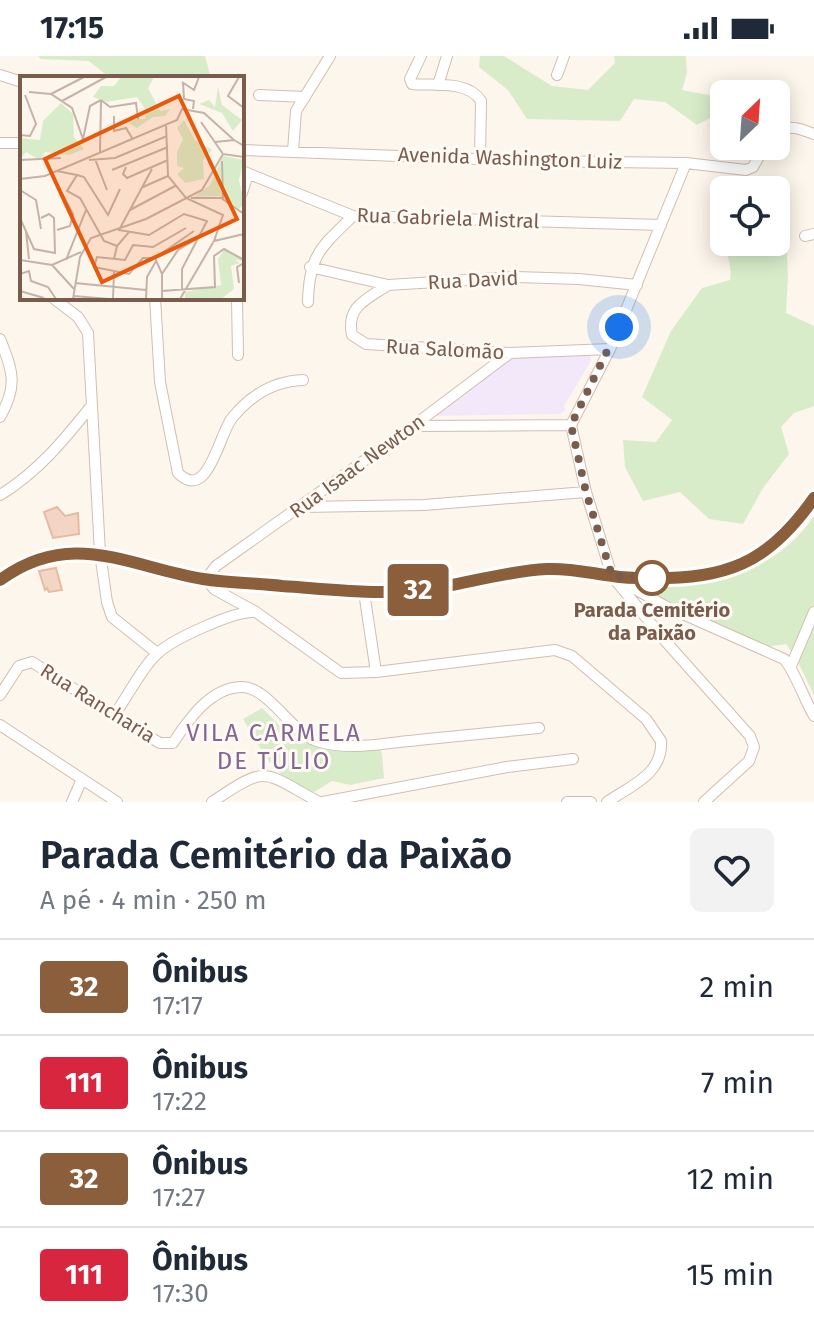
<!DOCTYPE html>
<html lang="pt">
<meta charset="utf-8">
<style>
:root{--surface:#fff;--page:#f2f2f3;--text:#1f2937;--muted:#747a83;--line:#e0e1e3}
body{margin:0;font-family:"Fira Sans",sans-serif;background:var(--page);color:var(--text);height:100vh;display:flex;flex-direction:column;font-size:30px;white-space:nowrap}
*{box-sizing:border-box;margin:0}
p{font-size:26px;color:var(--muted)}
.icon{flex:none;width:44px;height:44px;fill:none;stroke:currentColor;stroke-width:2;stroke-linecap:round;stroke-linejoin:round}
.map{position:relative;height:746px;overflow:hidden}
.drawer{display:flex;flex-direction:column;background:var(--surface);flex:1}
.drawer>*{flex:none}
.badge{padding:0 16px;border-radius:6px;font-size:28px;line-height:52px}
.needle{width:52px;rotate:25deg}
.controls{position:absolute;left:710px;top:24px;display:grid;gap:16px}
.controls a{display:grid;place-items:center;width:80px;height:80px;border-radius:12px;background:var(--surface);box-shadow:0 4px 20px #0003;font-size:40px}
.you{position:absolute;width:40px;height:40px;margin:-20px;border:6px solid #fff;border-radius:50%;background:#1a73e8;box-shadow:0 0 0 12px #1a73e833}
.map>.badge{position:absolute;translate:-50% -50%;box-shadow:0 0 0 4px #fff}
.round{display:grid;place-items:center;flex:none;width:84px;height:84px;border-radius:12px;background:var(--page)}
.overview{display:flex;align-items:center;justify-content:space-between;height:136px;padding:0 40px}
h1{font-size:38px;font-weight:600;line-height:60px}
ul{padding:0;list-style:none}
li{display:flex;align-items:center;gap:24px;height:96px;padding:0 40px;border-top:2px solid var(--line)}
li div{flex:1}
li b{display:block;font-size:30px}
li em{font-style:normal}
li .badge{min-width:88px;font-weight:700;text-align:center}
.status{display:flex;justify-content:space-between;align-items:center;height:56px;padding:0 40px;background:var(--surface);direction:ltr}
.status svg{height:22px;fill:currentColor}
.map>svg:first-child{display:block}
.education{fill:#f3e8fa}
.green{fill:#d8ecc9}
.building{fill:#f3d5c3;stroke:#e6bba3;stroke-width:2}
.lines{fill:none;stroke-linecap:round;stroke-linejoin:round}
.minor-casing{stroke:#d1beb0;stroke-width:12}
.major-casing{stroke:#dad1cd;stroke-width:16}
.minor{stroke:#fff;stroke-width:10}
.major{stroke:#fbd9a5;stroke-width:14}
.line-casing{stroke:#fff;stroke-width:18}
.line{stroke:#8b5e3c;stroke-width:12}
.walk{stroke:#7a5c4d;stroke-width:8;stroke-dasharray:0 14.4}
.stop-dot{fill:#fff;stroke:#8b5e3c;stroke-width:4}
.labels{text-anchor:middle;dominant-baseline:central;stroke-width:6;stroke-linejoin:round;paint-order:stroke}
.street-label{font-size:20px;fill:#7a5c4d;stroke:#fffaf3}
.stop-label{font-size:20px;font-weight:bold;fill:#7a5c4d;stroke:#fffaf3}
.quarter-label{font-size:24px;letter-spacing:2px;fill:#846695;stroke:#fffaf3}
.inset-road{fill:none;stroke:#c5b3a7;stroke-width:2}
.view{fill:#e8590c;fill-opacity:0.15;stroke:#e8590c;stroke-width:4}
.inset-edge{fill:none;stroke:#7a5c4d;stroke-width:4}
</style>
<div class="status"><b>17:15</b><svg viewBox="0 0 49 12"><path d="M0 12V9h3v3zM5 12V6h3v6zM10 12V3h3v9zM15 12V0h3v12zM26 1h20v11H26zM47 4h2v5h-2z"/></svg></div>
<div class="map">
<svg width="814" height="746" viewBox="0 0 814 746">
<rect width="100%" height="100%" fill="#fdf6ec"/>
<path class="education" d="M585,297l5,2 1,6 -27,45 1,5 -6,3 -124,2 76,-61z"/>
<path class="green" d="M38,0h167l6,22h-101l-21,-17 -48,-2z
M480,0h24l48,30 36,4 27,-27 -1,-7h72l1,17 -5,17 42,8v12l-27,15 -32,-23 -31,-3 -14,22 -93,-2 -19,-29 -29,-23z
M783,129l5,91 -2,37 28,13v80l-20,7 -13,14 8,27 -26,34 -20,36 -34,-5 -29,-27 -37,9 -18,-34 -2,-27 33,2 16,-22 -30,-23 29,-66 31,-43 28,-8c3,-17 -7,-30 -6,-47v9h52v-52h-13l2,-3z
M814,460v179l-18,-37 -10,-14 -20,3 -112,-53 4,-9c63,-3 118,-13 156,-69z
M262,652l35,35 81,3 4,8 2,24 -34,7 -18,-4 -18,11c-37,-7 -53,-43 -71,-73z"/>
<path class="building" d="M57,451l8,9 13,-3 1,21 -26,4 -9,-26z
M56,512l6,22 -13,2 -2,-4 -2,2 -6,-19z"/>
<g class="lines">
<defs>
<path id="minor" d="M421,0l-11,23 2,5c22,2 56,-4 69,17l-1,56
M0,19l22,7
M557,19l7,-19
M438,29l9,-29
M259,39l46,2
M776,76c13,-8 25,-3 38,2
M0,87h22
M242,94l291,11 153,2 60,7 7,-3 12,-21
M293,95l3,-40 34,-55
M686,107l-76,186 -39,76 15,67 26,84 55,67 83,93 4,11 -5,14 -45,41
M242,115l111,45 308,9
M242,137l6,-19
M805,180l9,-2
M310,211l78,18 128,-8 63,2 58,6
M388,229c-22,15 -42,21 -36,50l14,9 144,9 100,-4
M53,242l25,19 10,16 12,220 7,49 5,15 45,36
M155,242l5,84 18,91c30,30 41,-39 54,-55 18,-22 42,-37 71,-38
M237,242l1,57
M308,246c1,-47 13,-55 45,-86
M0,283c13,32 18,47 0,78
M510,297l-97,73 -197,140 -10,13 8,10 42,23 85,61 35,-1 179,-22 17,6 74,63 15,22c2,33 -29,44 -54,61
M413,370l158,-1
M0,439c38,-23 64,-55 92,-90
M301,451l123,-2 162,-13
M617,523l50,28 117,52c11,12 20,40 30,57
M364,536l12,80
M791,610l23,-54
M0,639l19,-29 13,-4 114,73 14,8h13c15,-23 37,-55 68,-56 26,-1 49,43 73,53 32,12 71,3 104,0 40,-4 81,-8 121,-12
M115,658c11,-15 29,-50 43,-61 15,-14 76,-42 96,-41
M0,669l117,77
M72,746l10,-23
M212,746c57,-38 49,-31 107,0
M323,746l184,-35 66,-8
M567,746h24"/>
<path id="major" d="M0,524c71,-52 128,-14 203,-1 26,4 53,4 79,7 46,3 92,9 139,4 42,-5 83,-19 126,-21 23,-1 43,4 65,7 18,3 37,2 55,2 69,-2 107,-23 147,-80"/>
</defs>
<use href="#minor" class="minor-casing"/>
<use href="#major" class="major-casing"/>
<use href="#minor" class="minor"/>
<use href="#major" class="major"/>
</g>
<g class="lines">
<defs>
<path id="line" d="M0,524c71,-52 127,-14 203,-1 26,4 53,4 79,7 46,3 92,9 139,4 42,-5 83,-19 126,-21 23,-1 43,4 66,7 17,3 36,2 54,2 69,-1 107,-23 147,-80"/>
</defs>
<use href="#line" class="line-casing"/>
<use href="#line" class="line"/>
<path class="walk" d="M619,271l-48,98 15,67 26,84 40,2"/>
</g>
<circle class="stop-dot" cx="652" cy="522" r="16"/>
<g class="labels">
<g class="street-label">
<text transform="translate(510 102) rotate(2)">Avenida Washington Luiz</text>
<text transform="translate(448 162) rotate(2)">Rua Gabriela Mistral</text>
<text transform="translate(473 224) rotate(-3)">Rua David</text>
<text transform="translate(445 293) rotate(3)">Rua Salomão</text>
<text transform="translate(357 410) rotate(-36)">Rua Isaac Newton</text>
<text transform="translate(98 647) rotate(32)">Rua Rancharia</text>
</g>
<g class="stop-label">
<text x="652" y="554">Parada Cemitério<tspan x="652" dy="23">da Paixão</tspan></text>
</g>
<g class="quarter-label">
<text x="274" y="677">VILA CARMELA<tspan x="274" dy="28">DE TÚLIO</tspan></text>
</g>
</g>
<g transform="translate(20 20)">
<rect width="224" height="224" fill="#fdf6ec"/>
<path d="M101,1h33l-6,11 12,23 10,-2 -5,7 -12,1 -16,11 -14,-9h22l2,-7 -10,-15 -30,5 -14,-5 8,-11h13zM198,11l4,18 20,15 -9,11 -11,-18 -23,-9 10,-4 6,7zM41,27l12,11 1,23 10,12 -15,6 -24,-3 -5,8 -14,-8 -6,7v-21l20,2 3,-19zM164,44l11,20 17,10 -9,10 1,19 -19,4 -8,-9 7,-6 -7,-2v-14l6,-13 -6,-11zM203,80l21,4 -5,20 5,23 -5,6 -19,-13 -26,1 16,-12zM204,174l20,11 -9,-1 5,3 -9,3 3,23 -13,10h-36v-7l36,-7 -3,-26z" fill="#d8ecc9"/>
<path class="inset-road" d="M219,1l-11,19 16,12M162,6l12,8 5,-13M163,7l1,16 10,2 -1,8M9,16l22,2 21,14 11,31 7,-33 11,-6M31,18l33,-17M81,24l9,7 26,-4 2,16M42,25l44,-24M0,27v25M94,40v15l12,-3 6,10M181,46l22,32M146,48l2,52 18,22 37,17 -9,26 30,-7M0,59l10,1 6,-12 -11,-29M195,66l19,-2 10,6M80,76l1,-51M75,83l12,31M0,84l41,-2M69,84l26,-2 52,-22M202,85l1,38M106,91l-3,7 4,4 41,-18M132,93l-33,61 30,5 35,-21 23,7 -25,48v22M92,94l56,-23M37,95l20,4 -10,16 13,7 24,43 13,5M31,97l22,41 -3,12 -13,4M57,99l7,2 24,38 12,-26M0,103l25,-3 132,-56 5,-11 22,4 30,27M123,111l25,-11M0,114l16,10 5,29M171,122h30l23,16M110,134l45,-24M0,142l14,31 21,4 -1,-35 -5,-4 -8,4M6,156l3,27M135,182h-12l-14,16 -35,-7 3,-10 28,3 8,-15 20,2 33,-19M135,182l39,-27M135,182l7,16v25M94,183l3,-13 12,-14M0,184l32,5 22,24M46,184l20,-50M32,189l29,-13M0,198l9,-3 2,10 17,6 8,12M142,198l16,-24 24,-14M55,207l71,7M219,207l-2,-16 7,-4M0,215l24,7M142,215l53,-4 -1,-31 10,-7 20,11M54,220l35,3M53,223l7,-42 11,-19 55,-19 56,-29 21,-36 21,3M93,223l1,-27M126,223l1,-22 9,-16M160,223l34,-58"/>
<path class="view" d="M159,20l58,123 -135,63 -57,-123z"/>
<rect width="224" height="224" class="inset-edge"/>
</g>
</svg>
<div class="controls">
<a><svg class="needle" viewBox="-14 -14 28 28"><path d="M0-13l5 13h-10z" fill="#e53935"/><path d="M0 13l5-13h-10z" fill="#747a83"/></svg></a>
<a><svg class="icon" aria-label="locate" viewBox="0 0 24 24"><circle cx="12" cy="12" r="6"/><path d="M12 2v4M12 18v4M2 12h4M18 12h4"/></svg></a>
</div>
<div class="you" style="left:619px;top:271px"></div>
<b class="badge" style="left:418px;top:534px;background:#8b5e3c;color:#fff">32</b>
</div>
<section class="drawer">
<div class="overview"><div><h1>Parada Cemitério da Paixão</h1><p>A pé · 4 min · 250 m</p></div><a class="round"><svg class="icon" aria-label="heart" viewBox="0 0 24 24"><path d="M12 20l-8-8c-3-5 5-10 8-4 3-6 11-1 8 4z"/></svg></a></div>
<ul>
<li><span class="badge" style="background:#8b5e3c;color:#fff">32</span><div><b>Ônibus</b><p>17:17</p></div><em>2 min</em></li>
<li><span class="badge" style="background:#d7263d;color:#fff">111</span><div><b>Ônibus</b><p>17:22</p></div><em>7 min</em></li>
<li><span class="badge" style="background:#8b5e3c;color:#fff">32</span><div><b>Ônibus</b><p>17:27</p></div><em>12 min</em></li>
<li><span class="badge" style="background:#d7263d;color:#fff">111</span><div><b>Ônibus</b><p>17:30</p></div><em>15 min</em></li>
</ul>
</section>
